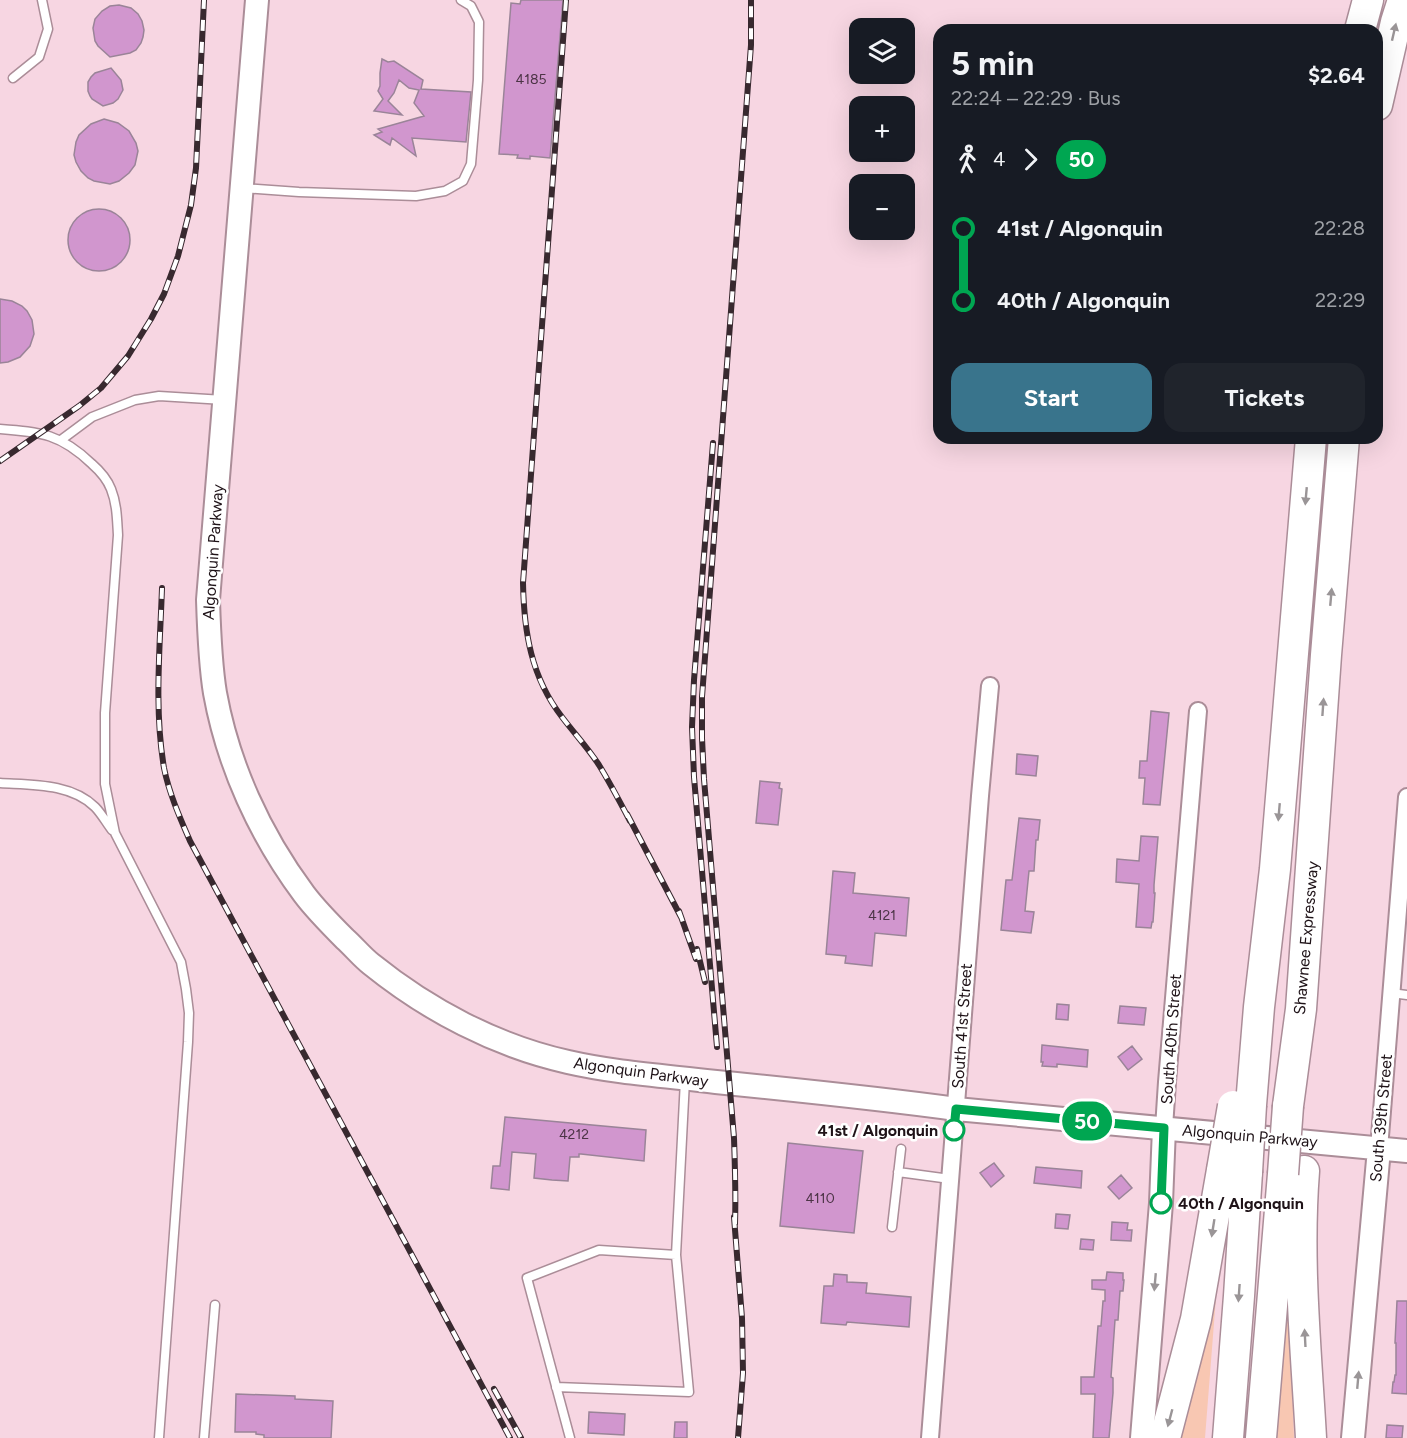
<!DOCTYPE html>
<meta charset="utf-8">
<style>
:root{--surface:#171b24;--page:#20242c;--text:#f1f3f6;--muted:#9ea1a6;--accent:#39748c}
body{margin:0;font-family:Figtree,sans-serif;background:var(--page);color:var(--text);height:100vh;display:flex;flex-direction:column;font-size:22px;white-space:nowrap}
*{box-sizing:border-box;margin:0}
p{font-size:20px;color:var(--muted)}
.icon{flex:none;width:33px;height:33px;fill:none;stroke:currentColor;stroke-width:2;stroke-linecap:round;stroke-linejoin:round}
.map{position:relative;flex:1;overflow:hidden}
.sheet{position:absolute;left:933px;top:24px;width:450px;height:420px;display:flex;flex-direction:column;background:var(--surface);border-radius:18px;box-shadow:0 6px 24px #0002}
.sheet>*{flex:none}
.badge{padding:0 12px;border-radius:20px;font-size:21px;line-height:39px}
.tools{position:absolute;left:849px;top:18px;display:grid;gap:12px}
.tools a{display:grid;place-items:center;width:66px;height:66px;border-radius:12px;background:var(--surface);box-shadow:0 6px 24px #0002;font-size:30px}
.map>.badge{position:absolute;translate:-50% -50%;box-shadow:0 0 0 3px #fff}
.legs{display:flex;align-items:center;gap:9px;height:66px;padding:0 18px;font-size:20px}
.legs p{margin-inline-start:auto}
.summary{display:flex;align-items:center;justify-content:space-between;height:102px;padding:0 18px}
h1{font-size:33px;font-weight:700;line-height:45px}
.button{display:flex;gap:12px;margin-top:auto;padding:12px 18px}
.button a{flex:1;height:69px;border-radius:18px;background:var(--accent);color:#fff;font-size:24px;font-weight:700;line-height:69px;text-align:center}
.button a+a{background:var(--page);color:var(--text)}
ul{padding:0 18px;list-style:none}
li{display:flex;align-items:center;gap:21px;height:72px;font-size:22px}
li i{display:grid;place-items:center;width:9px;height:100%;margin:0 8px;background:currentColor}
li i::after{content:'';width:15px;height:15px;margin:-8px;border:4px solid;border-radius:50%;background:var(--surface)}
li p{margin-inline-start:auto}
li:first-child i{background:linear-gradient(#0000 50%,currentColor 0)}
li:last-child i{background:linear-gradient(currentColor 50%,#0000 0)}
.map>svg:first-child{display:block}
.green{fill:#f8c7b2}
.building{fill:#d196ce;stroke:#9a8498;stroke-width:1.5}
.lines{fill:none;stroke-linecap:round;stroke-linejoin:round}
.lane-casing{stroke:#ab8d98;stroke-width:11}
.street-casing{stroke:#ab8d98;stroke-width:20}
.secondary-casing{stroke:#ab8d98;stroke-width:26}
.highway-casing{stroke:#ab8d98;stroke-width:33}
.lane{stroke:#fff;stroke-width:8}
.street{stroke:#fff;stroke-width:16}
.secondary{stroke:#fff;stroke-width:22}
.highway{stroke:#fff;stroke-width:30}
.rail-casing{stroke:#38292f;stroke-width:6}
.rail{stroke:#fff;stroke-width:4;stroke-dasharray:11;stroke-linecap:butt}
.highway-bridge-casing{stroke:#ab8d98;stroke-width:33;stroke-linecap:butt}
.highway-bridge{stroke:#fff;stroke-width:30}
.oneway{fill:#9a9597}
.line-1-casing{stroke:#fff;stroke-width:14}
.line-1{stroke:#00a651;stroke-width:9}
.stop-1-dot{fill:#fff;stroke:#00a651;stroke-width:3}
.labels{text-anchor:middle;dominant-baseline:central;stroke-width:5;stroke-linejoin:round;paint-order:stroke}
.number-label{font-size:14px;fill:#4c3446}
.street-label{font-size:16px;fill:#1f1318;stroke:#fff}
.stop-label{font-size:16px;font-weight:bold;fill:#1f1318;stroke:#fff;text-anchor:end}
</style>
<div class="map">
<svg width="1407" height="1438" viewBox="0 0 1407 1438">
<rect width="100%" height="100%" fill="#f7d6e2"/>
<path class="green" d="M1223,1208l-18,230h-29z
M1286,1322h4l4,116h-17z"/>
<path class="building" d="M521,0h42l-13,158 -20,-2v3l-13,-1 1,-3 -19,-1 12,-151 9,1z
M119,5l12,3 7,6 4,7 2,9 -1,7 -2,6 -5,7 -6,3 -20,4 -12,-11 -3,-5 -2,-13 2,-9 7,-8 8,-5z
M382,59l6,3 6,-1 29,19 -2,9 50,3 -5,50 -54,-4 4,18 -24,-18 -2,7 -16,-10 8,-3 -4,-3 46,-13 -10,-13 5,-13 -10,-2 -10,-8 -5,13 -6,8 14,14 -28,-4 9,-12 -5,-8 2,-5v-13z
M111,68l10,12 2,10 -5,9 -5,4 -10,3 -11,-7 -2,-3 -2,-5v-9l3,-5 4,-4z
M104,119l14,4 11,8 7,12 2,8 -3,14 -6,8 -10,8 -9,3 -16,-3 -6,-3 -7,-7 -5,-9 -2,-7 2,-13 3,-7 12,-11z
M68 240a31 31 0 1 1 62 0a31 31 0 1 1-62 0Z
M0,299l12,2 10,5 5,5 5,9 2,14 -4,12 -10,11 -12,5 -8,1z
M1151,711l18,2 -9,92 -17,-1 2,-26h-6l1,-17h7z
M1017,754l21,2 -2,20 -20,-2z
M760,781l20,2 -1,5 3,1 -4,36 -22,-2z
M1019,818l21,2 -2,20h-2l-2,31h-5l-4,40 9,1 -3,21 -30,-3 5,-50h6z
M1141,836l17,1 -4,48v8h1l-2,29h-1l-1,6 -15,-1 3,-43 -23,-2 1,-23 22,2z
M833,871l22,2 -2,20 56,5 -3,38 -31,-3 -3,33 -27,-3 1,-7 -20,-2z
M1057,1004l12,1 -1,15 -12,-1z
M1120,1006l26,2 -2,17 -26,-2z
M1042,1045l46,5 -1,17 -30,-3v3l-15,-1 1,-4h-2z
M1132,1046l10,13 -14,11 -10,-13z
M505,1117l141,13 -2,31 -63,-7h-2v3h-9l-2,24 -16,-1 -18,-2 2,-24 -24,-2 -3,38 -18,-2 2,-22h7z
M788,1143l75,8 -9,82 -74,-7z
M994,1163l10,13 -13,11 -11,-14z
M1036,1167l46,4 -1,17 -47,-5z
M1121,1175l11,13 -13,11 -11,-12z
M1056,1214l14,1 -2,14 -13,-1z
M1112,1222l16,1 -1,7h5l-1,11 -20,-1z
M1081,1239l13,1 -1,10 -13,-1z
M1107,1272l16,1v7h1l-1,11h-3l-2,29h-3l-4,57 2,1v15l-4,45h-16l2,-44h-14v-17h13l4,-51h3l2,-25h2v-11l-13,-1v-9h14z
M834,1274l13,1v7l20,1 -1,10 45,4 -2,30 -62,-5 -1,3 -25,-2 3,-37h9z
M1397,1301h10v93l-15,-1 1,-11h1l1,-7h1v-32h-1z
M236,1394l59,2v3l38,2 -2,37h-67v-3l-8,-1v-2h-21z
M589,1412l36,2 -1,21 -36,-2z
M675,1422h12v16h-13z
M1387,1425l16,1 -1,12h-16z"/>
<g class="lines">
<defs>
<path id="lane" d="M13,78l26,-21 9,-28 -6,-29
M242,188l57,4 117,4 29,-5 18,-10 8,-17 7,-84 1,-58 -8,-16 -10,-6
M0,429c41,3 61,5 92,35 8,7 15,15 19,25 6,15 6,30 7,46l-13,178v71l10,49 66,129 5,27 3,24 -1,29 -29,396
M61,440l31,-23 43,-17 24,-4 65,4
M0,783c31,2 71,0 95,24 6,6 11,15 17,23
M1391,993l16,2
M898,1172l52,7
M892,1227l9,-78
M556,1387l133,5 -13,-137
M204,1438l11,-133
M570,1438l-43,-160 72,-28 77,5 9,-175"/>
<path id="street" d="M1164,1128l3,-46 31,-371
M1379,1149l28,-352
M930,1438l50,-642 10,-110"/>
<path id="secondary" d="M257,0l-49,600c1,31 2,63 7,93 13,72 45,142 89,201 12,16 27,31 41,45 9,8 17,18 26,25 57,46 125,82 197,98 48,11 98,14 148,20 80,8 160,16 240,27l451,42
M1142,1438l19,-235 3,-75
M1353,1438l26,-289"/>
<path id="highway" d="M1360,30l8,-30
M1377,105l19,-83 7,-22
M1251,1105l8,-98 16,-138 36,-431
M1288,1106l13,-97 25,-354 18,-217
M1304,1171c-7,89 2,178 7,267
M1165,1438l31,-119 26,-149
M1228,1438l11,-142 8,-124
M1261,1438l22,-264"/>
</defs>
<use href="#lane" class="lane-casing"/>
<use href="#street" class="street-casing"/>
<use href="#secondary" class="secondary-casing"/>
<use href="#highway" class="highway-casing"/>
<use href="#lane" class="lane"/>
<use href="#street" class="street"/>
<use href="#secondary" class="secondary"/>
<use href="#highway" class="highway"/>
<defs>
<path id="rail" d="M566,0l-43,583c1,49 8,94 39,134 12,16 26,31 37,48 11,18 21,37 31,56
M713,443l-19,237 -2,47 2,50 23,270
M0,461l79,-55 22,-18 27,-32 23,-37 13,-25 14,-38 13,-51 5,-37 8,-168
M162,588c-2,59 -8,121 2,180 5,25 16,50 26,73l320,597
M627,814l54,103
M679,911l17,48
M697,949l8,33
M734,1217l8,101 1,55 -5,65
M735,1224c1,-29 0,-57 -1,-86l-30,-359 -2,-41v-41l49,-652v-45
M494,1389l27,49"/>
</defs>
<use href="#rail" class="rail-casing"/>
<use href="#rail" class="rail"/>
<defs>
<path id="highway-bridge" d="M1222,1170l11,-64
M1247,1172l4,-67
M1283,1174l5,-68"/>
</defs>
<use href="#highway-bridge" class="highway-bridge-casing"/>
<use href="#highway-bridge" class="highway-bridge"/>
</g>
<defs><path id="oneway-solid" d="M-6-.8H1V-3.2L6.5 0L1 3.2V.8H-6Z" transform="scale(1.5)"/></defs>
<g class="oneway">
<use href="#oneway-solid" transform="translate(1394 32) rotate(-77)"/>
<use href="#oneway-solid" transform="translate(1306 496) rotate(95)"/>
<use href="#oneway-solid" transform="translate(1331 597) rotate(-85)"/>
<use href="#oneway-solid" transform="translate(1323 707) rotate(-86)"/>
<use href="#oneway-solid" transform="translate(1279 812) rotate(95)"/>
<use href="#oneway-solid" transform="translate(1213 1228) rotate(99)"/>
<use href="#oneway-solid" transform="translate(1155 1282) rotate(95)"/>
<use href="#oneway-solid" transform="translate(1239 1293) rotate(94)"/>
<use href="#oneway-solid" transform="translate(1305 1338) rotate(-93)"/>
<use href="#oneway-solid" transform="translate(1358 1380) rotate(-85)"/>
<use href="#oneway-solid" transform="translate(1170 1418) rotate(105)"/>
</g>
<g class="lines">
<defs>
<path id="line-1" d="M954,1130l2,-21 208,19 -3,75"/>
</defs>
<use href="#line-1" class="line-1-casing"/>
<use href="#line-1" class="line-1"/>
</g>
<g class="stop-1-dot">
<circle cx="954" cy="1130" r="10"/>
<circle cx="1161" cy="1203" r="10"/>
</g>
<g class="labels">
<g class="number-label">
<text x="531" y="79">4185</text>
<text x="882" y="915">4121</text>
<text x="574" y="1134">4212</text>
<text x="820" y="1198">4110</text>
</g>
<g class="street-label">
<text transform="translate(213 552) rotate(-86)">Algonquin Parkway</text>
<text transform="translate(1306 938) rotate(-85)">Shawnee Expressway</text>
<text transform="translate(962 1026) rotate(-86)">South 41st Street</text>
<text transform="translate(1171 1039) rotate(-86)">South 40th Street</text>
<text transform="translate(641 1072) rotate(8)">Algonquin Parkway</text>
<text transform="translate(1381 1118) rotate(-85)">South 39th Street</text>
<text transform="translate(1250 1136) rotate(5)">Algonquin Parkway</text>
</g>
<g class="stop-label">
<text x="938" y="1130">41st / Algonquin</text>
<text x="1178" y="1203" text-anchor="start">40th / Algonquin</text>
</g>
</g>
</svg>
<div class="tools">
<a><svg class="icon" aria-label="layers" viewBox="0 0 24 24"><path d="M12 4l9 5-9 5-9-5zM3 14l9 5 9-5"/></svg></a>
<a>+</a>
<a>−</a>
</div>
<b class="badge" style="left:1087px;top:1121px;background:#00a651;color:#fff">50</b>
<section class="sheet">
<div class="summary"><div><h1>5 min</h1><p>22:24 – 22:29 · Bus</p></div><b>$2.64</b></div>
<div class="legs"><svg class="icon" aria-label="walk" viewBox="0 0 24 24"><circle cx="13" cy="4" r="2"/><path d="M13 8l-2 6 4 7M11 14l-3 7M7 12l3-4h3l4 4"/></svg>4<svg class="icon" aria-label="forward" viewBox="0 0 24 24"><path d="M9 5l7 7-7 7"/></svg><b class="badge" style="background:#00a651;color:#fff">50</b></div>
<ul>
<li><i style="color:#00a651"></i><b>41st / Algonquin</b><p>22:28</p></li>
<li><i style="color:#00a651"></i><b>40th / Algonquin</b><p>22:29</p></li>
</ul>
<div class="button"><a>Start</a><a>Tickets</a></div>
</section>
</div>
